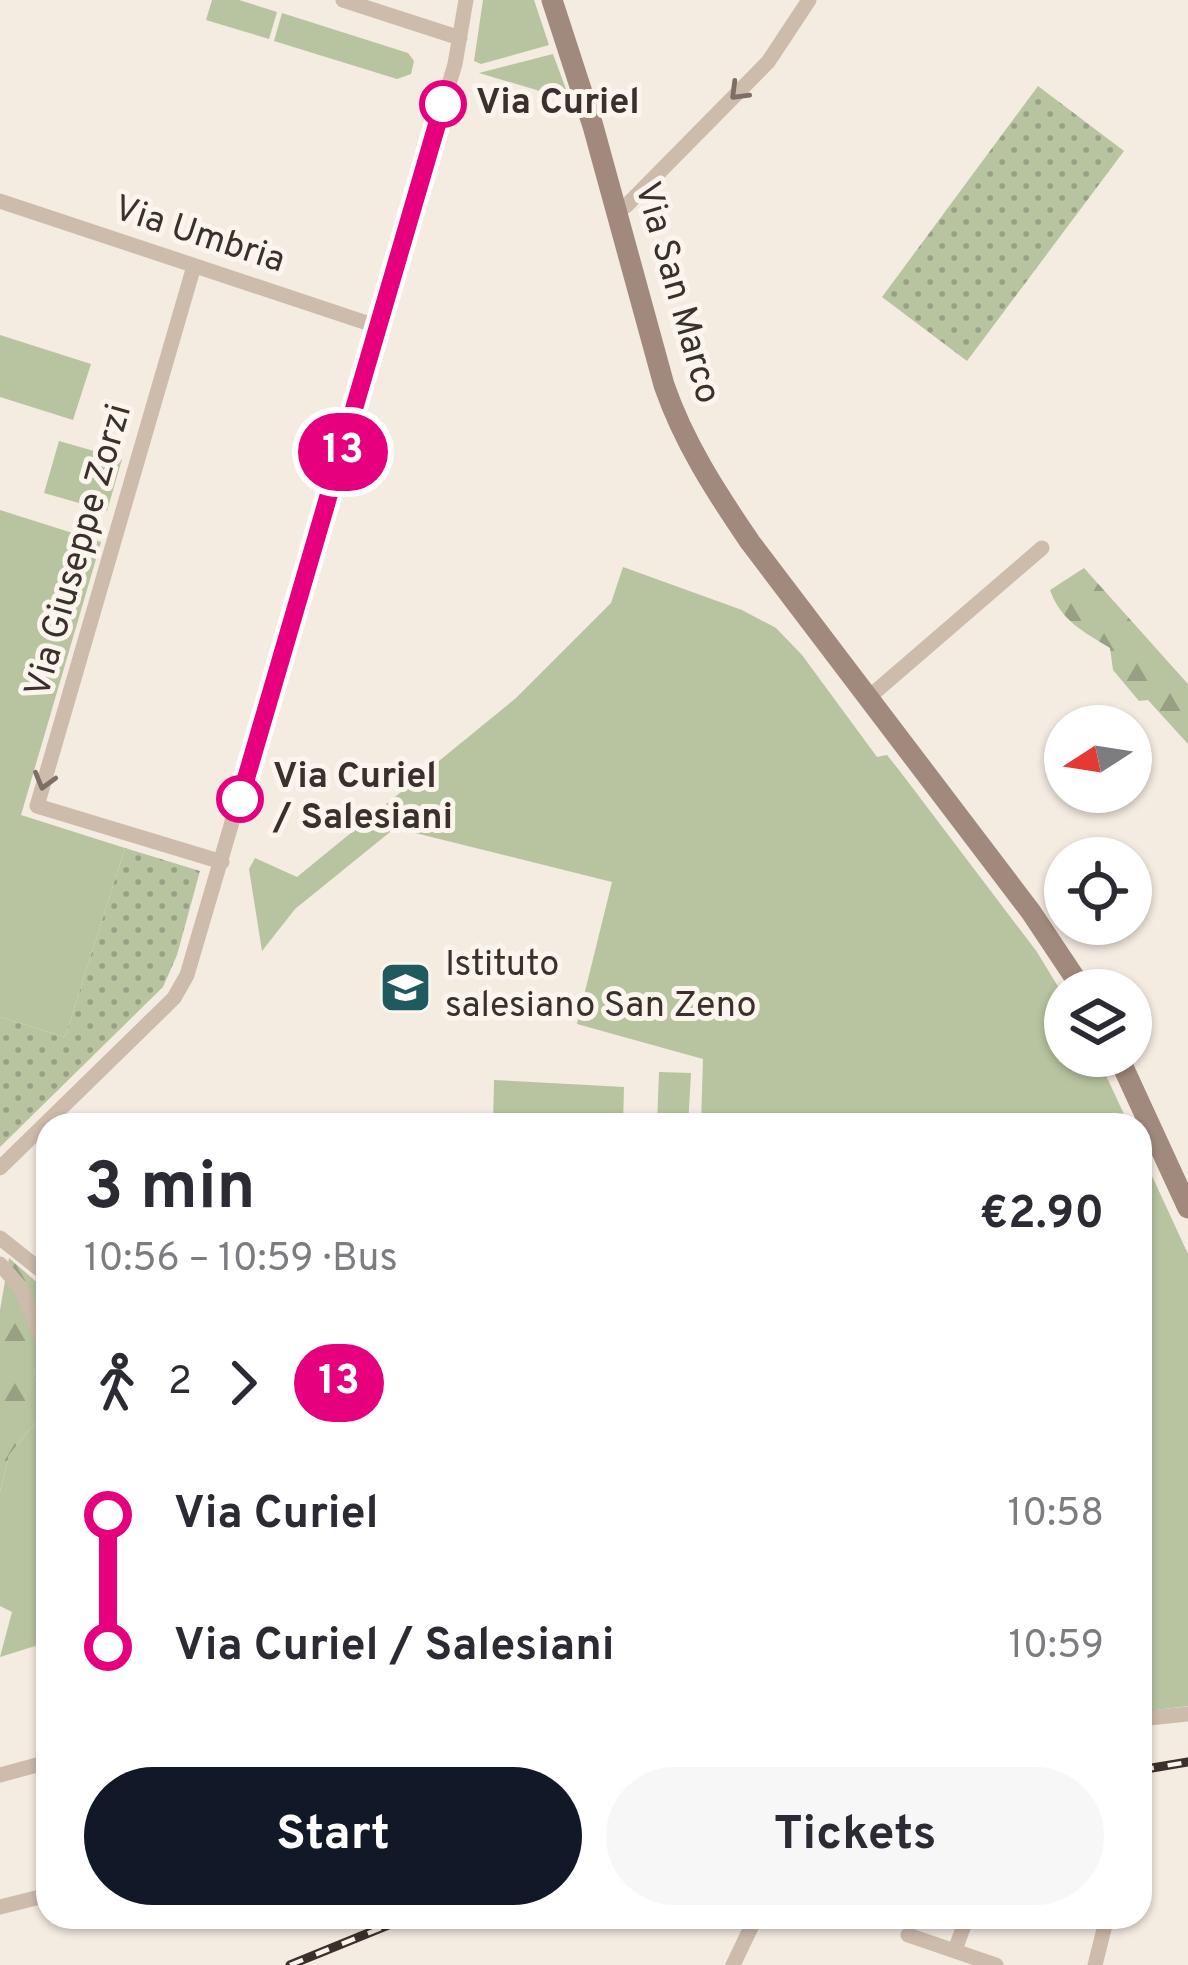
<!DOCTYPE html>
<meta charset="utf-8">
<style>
:root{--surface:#fff;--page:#f7f7f7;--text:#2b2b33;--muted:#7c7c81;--accent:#111827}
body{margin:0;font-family:Overpass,sans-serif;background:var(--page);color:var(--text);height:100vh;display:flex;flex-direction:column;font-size:45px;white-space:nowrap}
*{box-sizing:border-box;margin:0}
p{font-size:39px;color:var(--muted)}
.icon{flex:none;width:66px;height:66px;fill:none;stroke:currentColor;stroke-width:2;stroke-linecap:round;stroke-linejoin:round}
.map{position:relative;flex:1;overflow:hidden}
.drawer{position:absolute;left:36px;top:1113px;width:1116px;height:816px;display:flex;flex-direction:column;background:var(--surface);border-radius:36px;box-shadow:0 3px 9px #0004}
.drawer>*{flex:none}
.badge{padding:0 24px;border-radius:39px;font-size:42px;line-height:78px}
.needle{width:78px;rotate:258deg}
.fabs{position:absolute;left:1044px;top:705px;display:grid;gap:24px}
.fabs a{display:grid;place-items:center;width:108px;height:108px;border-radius:50%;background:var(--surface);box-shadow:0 3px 9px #0004;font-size:60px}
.map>.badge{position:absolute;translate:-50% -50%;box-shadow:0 0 0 6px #fff}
.legs{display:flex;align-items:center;gap:18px;height:132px;padding:0 48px;font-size:39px}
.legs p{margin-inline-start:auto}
.summary{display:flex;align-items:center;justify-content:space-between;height:204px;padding:0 48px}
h1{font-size:66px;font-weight:700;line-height:90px}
.button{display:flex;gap:24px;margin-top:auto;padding:24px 48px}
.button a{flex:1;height:138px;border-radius:72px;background:var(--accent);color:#fff;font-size:48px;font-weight:700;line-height:138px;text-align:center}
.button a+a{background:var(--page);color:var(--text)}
ul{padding:0 48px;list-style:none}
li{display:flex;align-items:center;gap:42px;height:132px;font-size:45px}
li i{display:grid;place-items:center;width:18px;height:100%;margin:0 15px;background:currentColor}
li i::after{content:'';width:30px;height:30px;margin:-15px;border:9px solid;border-radius:50%;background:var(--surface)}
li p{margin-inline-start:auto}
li:first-child i{background:linear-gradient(#0000 50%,currentColor 0)}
li:last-child i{background:linear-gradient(currentColor 50%,#0000 0)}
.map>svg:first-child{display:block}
.green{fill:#b8c4a0}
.forest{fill:url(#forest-firs)}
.park{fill:url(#park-dots)}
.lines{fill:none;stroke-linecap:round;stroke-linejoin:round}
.street{stroke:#cdbbac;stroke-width:15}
.secondary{stroke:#a18a7d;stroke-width:21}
.rail-casing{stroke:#3b302b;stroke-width:9}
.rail{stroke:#fbf5ee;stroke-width:4.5;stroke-dasharray:14;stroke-linecap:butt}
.oneway{stroke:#7d6f65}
.line-1-casing{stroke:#fff;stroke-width:27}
.line-1{stroke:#e6007e;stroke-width:18}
.stop-1-dot{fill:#fff;stroke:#e6007e;stroke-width:6}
.labels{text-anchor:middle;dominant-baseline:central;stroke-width:10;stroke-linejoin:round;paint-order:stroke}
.stop-label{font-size:36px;font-weight:bold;fill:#3b302b;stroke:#fbf5ee;text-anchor:start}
.street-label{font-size:36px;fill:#3b302b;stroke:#fbf5ee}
.poi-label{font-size:36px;fill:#3b302b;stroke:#fbf5ee;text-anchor:start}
</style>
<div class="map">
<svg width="1188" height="1965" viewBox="0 0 1188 1965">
<defs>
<pattern id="forest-firs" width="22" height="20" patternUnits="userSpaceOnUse" patternTransform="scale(3)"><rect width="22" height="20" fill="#b8c4a0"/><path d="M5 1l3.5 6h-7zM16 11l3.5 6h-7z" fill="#97a083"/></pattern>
<pattern id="park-dots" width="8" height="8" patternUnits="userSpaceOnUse" patternTransform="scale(3)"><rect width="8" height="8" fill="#b8c4a0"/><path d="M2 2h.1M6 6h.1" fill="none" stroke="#97a083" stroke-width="1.8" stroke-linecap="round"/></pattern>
</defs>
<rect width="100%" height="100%" fill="#f4ebe1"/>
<path class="green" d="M212,0h27l38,12 -8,27 -63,-19z
M483,0h51l15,45 -68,19 -7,-3z
M282,13l126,40 6,8 -3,13 -14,5 -123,-38z
M553,54l17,46 -91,-27z
M0,335l91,29 -18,56 -73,-23z
M59,441l63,18 -15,52 -63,-18z
M0,510l101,32 -80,273 104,33 -60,189 -65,-20z
M623,567l119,43 34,18 26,27 75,102 10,-2 12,15 138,182 28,46v58h32l32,69h-428l2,-66 -126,-35 35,-142 -217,-54 -100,81 -33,42 -13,-82 6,-11 42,19 219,-179 95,-95z
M659,1072l32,1 -3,52h-31z
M494,1080l130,7 -1,38h-130z
M1140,1150l48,104v452l-48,6z
M48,1349v293l-48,15 12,-45 -12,-6v-114l9,-37 33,-41 -8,-43z"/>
<path class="forest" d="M1084,568l104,116v60l-40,-44 -9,1 -26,-31 -3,-22c-26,-16 -49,-27 -60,-58z
M9,1258l39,34v57l-14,22 8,43 -33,41 -9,37v-182z"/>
<path class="park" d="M1038,86l86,65 -157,210 -85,-64z
M125,848l75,23 -23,84 -14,32 -163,160v-130l65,20z"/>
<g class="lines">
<path class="street" d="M343,0l117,38
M0,201l379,126
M617,208l9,-2 142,-144 41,-62
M194,266l-157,540 185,56
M868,698l174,-150
M0,1168l174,-170 13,-23 268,-911 11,-64
M0,1238l48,38
M0,1264l20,23 28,67
M1140,1719l48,-5
M0,1775l48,-13
M0,1907l48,-12
M908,1935l88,30
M955,1950l12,-33
M733,1965l23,-48
M1095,1965l12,-48"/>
<path class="secondary" d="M552,0l41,126 71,259c20,58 52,107 86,157l281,370 52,78
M1118,1056l70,152"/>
<defs>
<path id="rail" d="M1140,1770l48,-8
M290,1965l118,-48"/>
</defs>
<use href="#rail" class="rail-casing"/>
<use href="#rail" class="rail"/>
</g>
<defs><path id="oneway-chevron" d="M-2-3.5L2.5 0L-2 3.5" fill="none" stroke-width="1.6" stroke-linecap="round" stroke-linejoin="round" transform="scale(3)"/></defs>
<g class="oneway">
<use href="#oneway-chevron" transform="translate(738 92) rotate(135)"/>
<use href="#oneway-chevron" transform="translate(44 781) rotate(106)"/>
</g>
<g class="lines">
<defs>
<path id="line-1" d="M240,799l203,-695"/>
</defs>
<use href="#line-1" class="line-1-casing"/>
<use href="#line-1" class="line-1"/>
</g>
<defs>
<symbol id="university-square" viewBox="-11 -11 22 22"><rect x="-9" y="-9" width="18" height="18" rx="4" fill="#1f5a5e" stroke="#fbf5ee"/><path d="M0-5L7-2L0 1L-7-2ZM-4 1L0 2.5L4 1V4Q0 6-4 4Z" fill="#fff"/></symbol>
</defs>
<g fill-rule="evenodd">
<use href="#university-square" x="376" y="958" width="59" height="59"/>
</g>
<g class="stop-1-dot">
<circle cx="443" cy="104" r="21"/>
<circle cx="240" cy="799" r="21"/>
</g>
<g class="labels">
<g class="stop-label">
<text x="476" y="104">Via Curiel</text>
<text x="273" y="778">Via Curiel<tspan x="273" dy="41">/ Salesiani</tspan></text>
</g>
<g class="street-label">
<text transform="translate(199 236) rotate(18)">Via Umbria</text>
<text transform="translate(676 293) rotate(74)">Via San Marco</text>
<text transform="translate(80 551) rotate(-74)">Via Giuseppe Zorzi</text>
</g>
<g class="poi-label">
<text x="445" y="966">Istituto<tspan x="445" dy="41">salesiano San Zeno</tspan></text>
</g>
</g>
</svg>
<div class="fabs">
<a><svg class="needle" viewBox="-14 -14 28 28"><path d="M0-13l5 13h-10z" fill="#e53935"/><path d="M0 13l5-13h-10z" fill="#7c7c81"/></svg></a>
<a><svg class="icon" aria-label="locate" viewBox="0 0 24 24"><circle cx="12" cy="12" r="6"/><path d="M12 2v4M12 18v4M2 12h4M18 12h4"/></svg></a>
<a><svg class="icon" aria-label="layers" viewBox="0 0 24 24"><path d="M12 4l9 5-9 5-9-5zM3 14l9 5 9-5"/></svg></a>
</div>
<b class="badge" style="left:343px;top:452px;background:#e6007e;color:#fff">13</b>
<section class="drawer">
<div class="summary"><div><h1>3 min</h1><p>10:56 – 10:59 · Bus</p></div><b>€2.90</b></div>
<div class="legs"><svg class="icon" aria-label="walk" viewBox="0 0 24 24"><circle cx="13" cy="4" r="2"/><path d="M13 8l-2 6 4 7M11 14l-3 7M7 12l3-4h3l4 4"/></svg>2<svg class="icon" aria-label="forward" viewBox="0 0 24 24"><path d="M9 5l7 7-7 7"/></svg><b class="badge" style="background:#e6007e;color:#fff">13</b></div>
<ul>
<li><i style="color:#e6007e"></i><b>Via Curiel</b><p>10:58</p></li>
<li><i style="color:#e6007e"></i><b>Via Curiel / Salesiani</b><p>10:59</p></li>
</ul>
<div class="button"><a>Start</a><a>Tickets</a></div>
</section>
</div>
